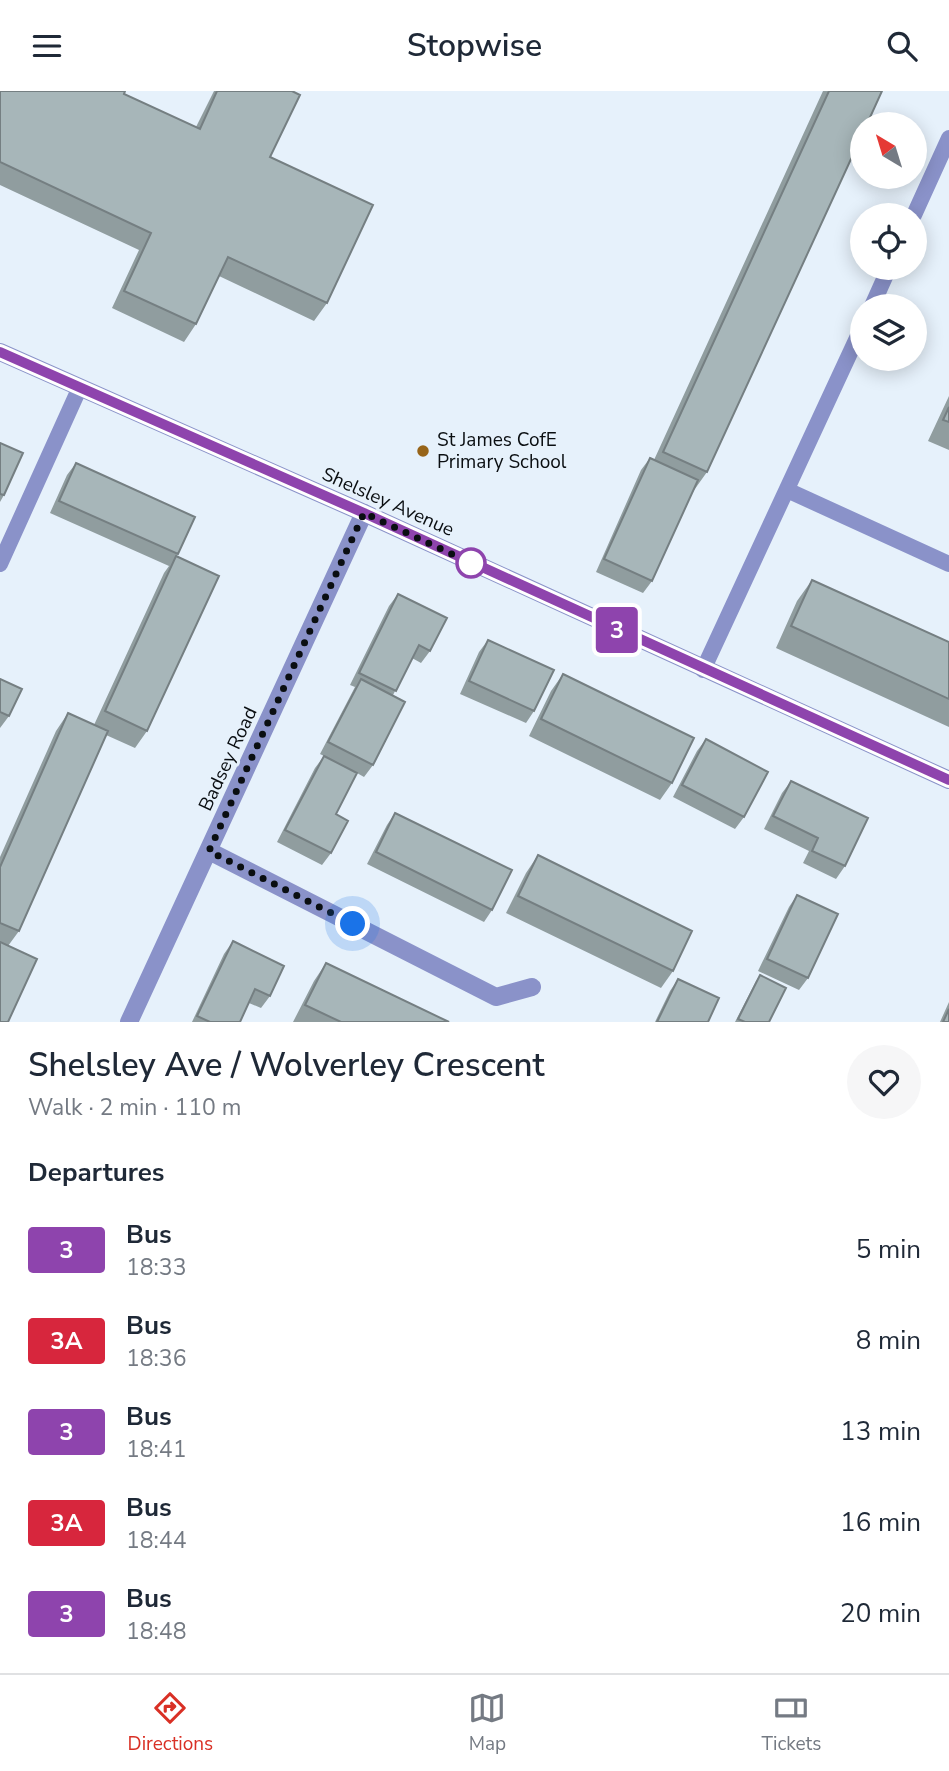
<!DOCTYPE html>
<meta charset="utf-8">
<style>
:root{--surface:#fff;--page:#f6f6f7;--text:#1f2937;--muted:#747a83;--line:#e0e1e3;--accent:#d93025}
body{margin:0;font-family:"Nunito Sans",sans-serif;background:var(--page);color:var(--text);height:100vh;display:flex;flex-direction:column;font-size:26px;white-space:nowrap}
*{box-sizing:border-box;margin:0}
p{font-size:23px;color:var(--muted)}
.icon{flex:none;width:38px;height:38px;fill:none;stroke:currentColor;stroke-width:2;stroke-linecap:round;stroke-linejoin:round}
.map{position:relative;height:931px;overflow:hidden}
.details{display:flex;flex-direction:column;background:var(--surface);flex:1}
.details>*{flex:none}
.badge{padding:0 14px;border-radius:5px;font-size:24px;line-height:46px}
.needle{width:46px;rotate:322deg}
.controls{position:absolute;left:850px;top:21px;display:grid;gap:14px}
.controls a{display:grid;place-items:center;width:77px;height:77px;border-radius:50%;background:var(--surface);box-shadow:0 4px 18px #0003;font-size:35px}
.you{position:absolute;width:35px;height:35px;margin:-18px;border:5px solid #fff;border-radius:50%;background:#1a73e8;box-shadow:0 0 0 10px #1a73e833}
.map>.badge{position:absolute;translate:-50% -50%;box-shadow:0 0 0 4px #fff}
h2{padding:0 28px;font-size:26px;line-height:63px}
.round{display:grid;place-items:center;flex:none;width:74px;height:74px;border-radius:37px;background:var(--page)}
.summary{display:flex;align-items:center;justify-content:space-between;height:119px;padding:0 28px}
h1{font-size:33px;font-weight:600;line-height:52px}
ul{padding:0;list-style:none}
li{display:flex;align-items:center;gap:21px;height:91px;padding:0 28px}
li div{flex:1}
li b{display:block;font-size:26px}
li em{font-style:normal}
li .badge{min-width:77px;font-weight:700;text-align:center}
header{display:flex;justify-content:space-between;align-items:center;height:91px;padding:0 28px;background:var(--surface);font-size:32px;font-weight:600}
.tab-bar{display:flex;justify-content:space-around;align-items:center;height:98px;border-top:2px solid var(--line);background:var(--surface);font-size:19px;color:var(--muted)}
.tab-bar a{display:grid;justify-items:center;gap:4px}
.tab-bar .active{color:var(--accent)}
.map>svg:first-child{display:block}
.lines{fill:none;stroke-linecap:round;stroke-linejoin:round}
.service{stroke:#8a92c9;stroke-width:16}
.minor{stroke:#8a92c9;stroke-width:18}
.tertiary{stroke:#8a92c9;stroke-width:18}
.wall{fill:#909d9f}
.building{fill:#a7b6b9;stroke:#757f82;stroke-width:2}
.line-casing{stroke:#fff;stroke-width:16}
.line{stroke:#8e44ad;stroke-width:10}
.walk{stroke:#0a0e11;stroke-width:7;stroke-dasharray:0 12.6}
.poi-dot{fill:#976418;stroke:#e6f1fb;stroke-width:2.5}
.stop-dot{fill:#fff;stroke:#8e44ad;stroke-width:3.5}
.labels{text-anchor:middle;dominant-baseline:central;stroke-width:6;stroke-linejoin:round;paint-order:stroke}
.poi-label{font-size:19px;fill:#0a0e11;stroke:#e6f1fb;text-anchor:start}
.street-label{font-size:19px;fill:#0a0e11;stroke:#e6f1fb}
</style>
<header><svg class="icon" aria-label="menu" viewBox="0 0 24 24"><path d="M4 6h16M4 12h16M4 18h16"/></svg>Stopwise<svg class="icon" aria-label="search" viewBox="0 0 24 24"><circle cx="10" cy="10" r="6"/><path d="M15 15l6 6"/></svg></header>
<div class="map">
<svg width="949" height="931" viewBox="0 0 949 931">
<rect width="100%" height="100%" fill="#e6f1fb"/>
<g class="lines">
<path class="service" d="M914,124l35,-77
M872,215l17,-38
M787,399l162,74
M0,473l80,-177
M703,579l160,-345"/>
<path class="minor" d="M209,760l287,146 36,-10
M129,931l235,-509"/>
<path class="tertiary" d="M0,261l364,161 585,267"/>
</g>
<path class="wall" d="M0,0l124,3 72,33 18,-36h78l-22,66 57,146 -13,18 -95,-45 -23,48 -12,18 -72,-34 27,-58 -139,-65z
M823,0h59l-175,381 -15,21 -40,88 -9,12 -47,-21 45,-102 9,-12 4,2z
M949,305v54l-21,-9z
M0,352l4,52 -4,7z
M76,372l102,91 -1,2 -30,175 -12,17 -29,-13 -87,196 -11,15 -8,76v-165l56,-126 12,-18 26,12 70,-152 5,-7 -119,-53 17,-38z
M812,489l137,62v85l-173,-79 21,-47z
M398,503l32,57 -9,12 -9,-5 -19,37 -20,70 -9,12 -7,-4 -21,41 -5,39 -9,12 -45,-23 38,-74 9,-12 -4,-2 35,-67 -5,-2 39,-79z
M488,549l46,71 -8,12 -66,-29 19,-42z
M563,583l109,109 -12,17 -131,-64 22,-45z
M0,588l9,37 -9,12z
M706,648l38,78 -9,12 -62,-32 24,-46z
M791,690l54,85 -9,13 -33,-16 6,-12 -45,-22 18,-36z
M395,722l97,97 -8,12 -117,-58 20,-39z
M538,764l135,116 -12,17 -155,-75 20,-40z
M797,804l11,83 -9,12 -41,-19 31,-64z
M233,850l37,55 -9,12 -12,-5 -9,19h-48l32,-68z
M326,872l123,59h-156l21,-41z
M760,884l9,47h-34l21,-41z
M678,888l30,43h-53l15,-31z
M949,911v20h-9z"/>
<path class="building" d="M0,0h125l-1,3 76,35 17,-38h75l8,4 -30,62 103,48 -46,98 -99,-46 -32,67 -72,-33 27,-58 -151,-71z
M829,0h53l-15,33h-4v9l-156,339 -44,-20z
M949,316v15l-6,-2z
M0,352l23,10 -19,42 -4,-1z
M650,367l48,22 -46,101 -48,-22z
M76,372l119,54 -17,37 -119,-53z
M176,465l43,20 -72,155 -42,-20z
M812,489l137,62v57l-158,-73z
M398,503l49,24 -17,33 -11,-6 -23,46 -37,-18z
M488,549l66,30 -20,41 -65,-30z
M563,583l131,64 -22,45 -131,-64z
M0,588l22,10 -13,27 -9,-4z
M361,588l44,23 -32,63 -45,-23z
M68,622l40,18 -89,200 -19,-8v-56z
M706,648l62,33 -24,45 -62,-32z
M324,665l33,17 -21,41 12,7 -17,32 -46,-23z
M791,690l77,37 -23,48 -33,-15 6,-13 -45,-22z
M395,722l117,57 -20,40 -116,-58z
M538,764l154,76 -19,40 -155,-75z
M797,804l41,19 -30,64 -41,-19z
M233,850l51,25 -14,30 -15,-7 -15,33h-30l-13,-6z
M0,851l37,17 -29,63h-8z
M326,872l123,59h-108l-36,-17z
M760,884l26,13 -17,34h-24l-7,-3z
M678,888l41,19 -11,24h-51z
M949,918v13h-6z"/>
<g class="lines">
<defs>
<path id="line" d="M0,261l364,161 585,267"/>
</defs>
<use href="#line" class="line-casing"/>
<use href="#line" class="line"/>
<path class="walk" d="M353,833l-144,-73 155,-338 107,50"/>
</g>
<circle class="poi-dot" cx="423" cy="360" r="7"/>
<circle class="stop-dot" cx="471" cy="472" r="14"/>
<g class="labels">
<g class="poi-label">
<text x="437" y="349">St James CofE<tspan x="437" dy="22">Primary School</tspan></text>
</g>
<g class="street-label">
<text transform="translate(388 411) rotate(24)">Shelsley Avenue</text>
<text transform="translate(228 668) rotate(-65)">Badsey Road</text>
</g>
</g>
</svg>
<div class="controls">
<a><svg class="needle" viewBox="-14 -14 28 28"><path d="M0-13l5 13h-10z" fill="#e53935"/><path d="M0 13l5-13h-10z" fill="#747a83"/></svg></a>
<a><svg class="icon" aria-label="locate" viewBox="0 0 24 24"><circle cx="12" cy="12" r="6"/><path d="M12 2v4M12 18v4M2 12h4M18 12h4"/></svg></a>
<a><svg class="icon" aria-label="layers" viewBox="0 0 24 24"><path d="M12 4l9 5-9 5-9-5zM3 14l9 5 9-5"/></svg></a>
</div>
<div class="you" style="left:353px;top:833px"></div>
<b class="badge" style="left:617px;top:539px;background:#8e44ad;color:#fff">3</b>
</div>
<section class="details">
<div class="summary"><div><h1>Shelsley Ave / Wolverley Crescent</h1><p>Walk · 2 min · 110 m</p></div><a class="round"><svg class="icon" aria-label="heart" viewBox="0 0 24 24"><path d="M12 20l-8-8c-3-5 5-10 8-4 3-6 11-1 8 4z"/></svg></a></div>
<h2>Departures</h2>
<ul>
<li><span class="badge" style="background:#8e44ad;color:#fff">3</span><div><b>Bus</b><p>18:33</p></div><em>5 min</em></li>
<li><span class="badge" style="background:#d7263d;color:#fff">3A</span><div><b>Bus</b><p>18:36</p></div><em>8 min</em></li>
<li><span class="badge" style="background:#8e44ad;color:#fff">3</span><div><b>Bus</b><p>18:41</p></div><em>13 min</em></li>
<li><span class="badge" style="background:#d7263d;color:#fff">3A</span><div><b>Bus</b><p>18:44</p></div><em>16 min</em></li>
<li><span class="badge" style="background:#8e44ad;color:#fff">3</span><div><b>Bus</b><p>18:48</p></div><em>20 min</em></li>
</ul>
</section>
<nav class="tab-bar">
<a class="active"><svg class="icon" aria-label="directions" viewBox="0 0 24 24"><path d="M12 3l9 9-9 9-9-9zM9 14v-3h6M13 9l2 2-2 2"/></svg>Directions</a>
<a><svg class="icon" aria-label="map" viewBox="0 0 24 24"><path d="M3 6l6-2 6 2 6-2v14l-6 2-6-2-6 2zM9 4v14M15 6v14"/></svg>Map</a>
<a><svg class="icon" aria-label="tickets" viewBox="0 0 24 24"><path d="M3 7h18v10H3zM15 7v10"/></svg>Tickets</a>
</nav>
